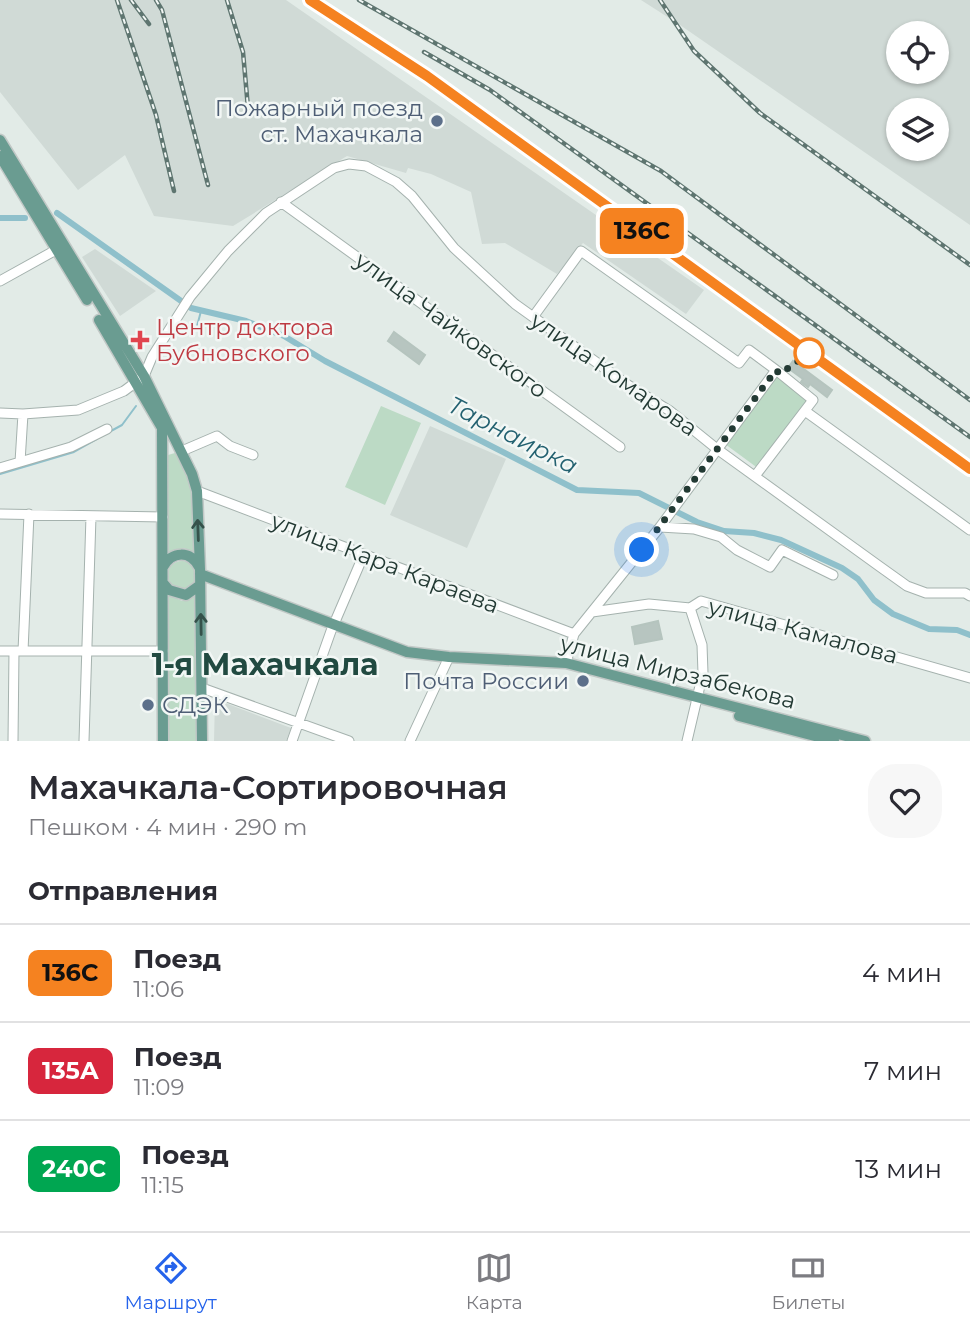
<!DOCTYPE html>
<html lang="ru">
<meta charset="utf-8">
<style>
:root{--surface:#fff;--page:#f7f7f7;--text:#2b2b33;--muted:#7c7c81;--line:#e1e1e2;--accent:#2563eb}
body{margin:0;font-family:Montserrat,sans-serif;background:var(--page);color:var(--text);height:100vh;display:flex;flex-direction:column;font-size:26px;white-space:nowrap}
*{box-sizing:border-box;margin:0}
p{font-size:23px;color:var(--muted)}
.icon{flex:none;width:38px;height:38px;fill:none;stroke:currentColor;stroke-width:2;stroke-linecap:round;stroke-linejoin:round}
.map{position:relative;height:741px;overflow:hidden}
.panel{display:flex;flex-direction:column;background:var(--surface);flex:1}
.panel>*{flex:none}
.badge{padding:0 14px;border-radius:10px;font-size:24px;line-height:46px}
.fabs{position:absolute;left:886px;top:21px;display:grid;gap:14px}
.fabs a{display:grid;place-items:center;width:63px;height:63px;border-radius:50%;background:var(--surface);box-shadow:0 2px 5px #0004;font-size:35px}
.you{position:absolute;width:35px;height:35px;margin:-18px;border:5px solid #fff;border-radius:50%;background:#1a73e8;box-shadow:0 0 0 10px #1a73e833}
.map>.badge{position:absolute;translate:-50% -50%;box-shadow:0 0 0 4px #fff}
h2{padding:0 28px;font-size:26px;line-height:63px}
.round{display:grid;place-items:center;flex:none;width:74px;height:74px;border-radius:28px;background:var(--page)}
.headline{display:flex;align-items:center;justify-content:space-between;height:119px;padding:0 28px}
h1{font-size:33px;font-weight:600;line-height:52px}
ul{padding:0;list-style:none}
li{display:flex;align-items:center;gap:21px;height:98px;padding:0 28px;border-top:2px solid var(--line)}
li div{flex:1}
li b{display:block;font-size:26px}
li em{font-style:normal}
li .badge{min-width:77px;font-weight:700;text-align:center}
.tab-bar{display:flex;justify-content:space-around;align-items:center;height:98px;border-top:2px solid var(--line);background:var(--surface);font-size:19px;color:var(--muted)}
.tab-bar a{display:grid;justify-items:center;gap:4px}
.tab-bar .selected{color:var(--accent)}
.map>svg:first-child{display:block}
.built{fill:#d0dad6;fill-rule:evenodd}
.green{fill:#bcdac5}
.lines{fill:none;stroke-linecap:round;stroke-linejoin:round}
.stream{stroke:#8fc0cb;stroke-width:2}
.canal{stroke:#8fc0cb;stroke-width:6}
.building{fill:#b7c5c0;stroke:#b5c4be;stroke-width:2}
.minor-casing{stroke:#a5b2ae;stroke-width:11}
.major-casing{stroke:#c1c8c6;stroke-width:13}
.minor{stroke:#fff;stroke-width:9}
.major{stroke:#6a9c91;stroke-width:10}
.rail-casing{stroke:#5e7570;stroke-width:4.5}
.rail{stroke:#f2f7f5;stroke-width:2;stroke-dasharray:5;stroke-linecap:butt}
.oneway{stroke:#35524b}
.line-casing{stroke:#fff;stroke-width:16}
.line{stroke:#f58220;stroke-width:10}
.walk{stroke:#233a34;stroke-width:7;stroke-dasharray:0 12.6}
.service-dot{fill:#5c6f8a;stroke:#f2f7f5;stroke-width:2.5}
.health-dot{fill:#e0444e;stroke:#f2f7f5;stroke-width:2.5}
.stop-dot{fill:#fff;stroke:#f58220;stroke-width:3.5}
.labels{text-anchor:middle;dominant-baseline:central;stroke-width:5;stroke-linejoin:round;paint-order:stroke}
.service-label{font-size:23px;fill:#4e5e75;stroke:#f2f7f5;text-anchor:end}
.street-label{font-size:23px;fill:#233a34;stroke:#f2f7f5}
.health-label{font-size:23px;fill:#be3a42;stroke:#f2f7f5;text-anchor:start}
.water-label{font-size:24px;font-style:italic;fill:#236170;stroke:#f2f7f5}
.district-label{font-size:30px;font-weight:bold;fill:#214a41;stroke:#f2f7f5}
</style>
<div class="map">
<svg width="970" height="741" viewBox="0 0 970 741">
<rect width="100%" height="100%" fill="#e2ebe7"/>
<path class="built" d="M0,0h286l418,290 -18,24 -103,-71 -26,31 -52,-31 -23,1 -11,-52 -40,-18 -23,-6 -2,5 -59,-17 -114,70 -79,-10 -29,-61 -47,35 -78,-98z
M641,0h329v225l-290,-200zM936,33v39h-38v-39zM936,110v39h-38v-39z
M95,249l61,42 -36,25 -38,-59z
M430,426l76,33 -39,89 -77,-33z
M215,699l76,29 -5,13h-72z"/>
<path class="green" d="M778,375l33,25 -52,69 -34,-25z
M381,406l40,17 -36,82 -40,-18z
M175,453c22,36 19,59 20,100l-11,-5 -16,5v-98z
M168 575a14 14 0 1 1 28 0a14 14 0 1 1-28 0Z
M167,594l15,7 15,-7v147h-29z"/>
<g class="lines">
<path class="stream" d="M196,330l5,-19
M111,431l11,-6 14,-19
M0,474l74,-22 23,-13"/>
<path class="canal" d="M57,213l134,95 55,13 38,15 41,25 252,129 62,3 58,29 27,9 30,2 27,7 61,28 16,11 16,21 19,14 36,15 28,1 13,5
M0,218h25"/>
</g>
<path class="building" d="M394,332l31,23 -6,9 -31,-23z
M793,361l39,29 -5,7 -17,-13 -2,3 -7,-5 2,-3 -15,-11z
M658,621l4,18 -27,5 -3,-17z"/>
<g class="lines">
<defs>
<path id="minor" d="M281,202l339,245
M0,281l63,-35
M533,317l48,-66 158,112 10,-13 27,20
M805,411l165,119
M0,413l23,1 55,-4 46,-19 20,-15 8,-19 38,-60 38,-46 38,-38 68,-45 15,-4 17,2 30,16 16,14 42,52 61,56 113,81 42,26 47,38 162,117 28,20 19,7h39l5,3
M182,451l35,-15 13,10 23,9
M20,462l3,-48
M0,468l71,-21 36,-18
M197,491l377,143
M0,514l163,3
M660,527l34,2 27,8 16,13 33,17 12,-17 51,25
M592,612l57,-8 41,4 11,-7 269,77
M0,651h163
M23,651l6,-137
M566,663l8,-29 86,-107 116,-157 37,30 -58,76
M202,688l147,53
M13,741l1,-90
M84,741l7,-225
M292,741l39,-110 33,-77
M410,741l39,-84
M687,741l16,-68 -1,-28 -12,-37"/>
<path id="major" d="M0,140l144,236 48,98 5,17 3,78 2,172
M0,156l87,144
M99,320l63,108 1,313
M163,567c9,-16 27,-17 36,0
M200,574l207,78 42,5 117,6 299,78
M163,583l6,7 17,5 14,-10
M739,716l95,25"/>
</defs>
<use href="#minor" class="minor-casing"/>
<use href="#major" class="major-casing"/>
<use href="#minor" class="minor"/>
<use href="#major" class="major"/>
<defs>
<path id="rail" d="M117,0l39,115 18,76
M131,0l18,24
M156,0l6,10 46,175
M227,0l16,52 5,56
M310,0l135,89 525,380
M359,0l302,171 309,229
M660,0l34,51 66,62 210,152
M424,52l66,38 480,347"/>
</defs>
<use href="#rail" class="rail-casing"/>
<use href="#rail" class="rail"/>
</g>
<defs><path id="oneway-shaft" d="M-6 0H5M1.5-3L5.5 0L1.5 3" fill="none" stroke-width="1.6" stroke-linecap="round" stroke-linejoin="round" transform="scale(1.75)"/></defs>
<g class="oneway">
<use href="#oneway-shaft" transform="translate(198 530) rotate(-92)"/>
<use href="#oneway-shaft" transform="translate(201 624) rotate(-91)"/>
</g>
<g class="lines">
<defs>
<path id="line" d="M310,0l117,76 543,393"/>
</defs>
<use href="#line" class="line-casing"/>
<use href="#line" class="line"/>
<path class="walk" d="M642,550l134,-180 4,4 29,-21"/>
</g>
<g class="service-dot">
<circle cx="437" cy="121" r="7"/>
<circle cx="583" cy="681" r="7"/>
<circle cx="148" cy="705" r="7"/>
</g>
<path class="health-dot" d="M136.5 329.5h7v7h7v7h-7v7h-7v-7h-7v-7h7z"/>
<circle class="stop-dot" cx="809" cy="353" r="14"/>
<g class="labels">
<g class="service-label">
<text x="423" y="108">Пожарный поезд<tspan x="423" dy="26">ст. Махачкала</tspan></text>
<text x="569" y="681">Почта России</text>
<text x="162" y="705" text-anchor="start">СДЭК</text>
</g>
<g class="street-label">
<text transform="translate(451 325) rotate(36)">улица Чайковского</text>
<text transform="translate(614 374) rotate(35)">улица Комарова</text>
<text transform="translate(385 563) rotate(21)">улица Кара Караева</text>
<text transform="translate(803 631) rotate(15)">улица Камалова</text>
<text transform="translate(678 672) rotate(14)">улица Мирзабекова</text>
</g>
<g class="health-label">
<text x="156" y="327">Центр доктора<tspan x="156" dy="26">Бубновского</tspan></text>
</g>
<g class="water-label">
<text transform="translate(513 435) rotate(27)">Тарнаирка</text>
</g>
<g class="district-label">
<text x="265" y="664">1-я Махачкала</text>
</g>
</g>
</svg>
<div class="fabs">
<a><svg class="icon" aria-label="locate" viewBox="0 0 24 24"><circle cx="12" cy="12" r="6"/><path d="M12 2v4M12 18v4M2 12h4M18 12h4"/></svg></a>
<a><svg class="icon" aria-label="layers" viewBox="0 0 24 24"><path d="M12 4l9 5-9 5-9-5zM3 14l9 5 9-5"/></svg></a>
</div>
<div class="you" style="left:642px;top:550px"></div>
<b class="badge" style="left:642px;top:231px;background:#f58220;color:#111">136С</b>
</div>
<section class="panel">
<div class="headline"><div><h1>Махачкала-Сортировочная</h1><p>Пешком · 4 мин · 290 m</p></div><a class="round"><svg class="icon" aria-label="heart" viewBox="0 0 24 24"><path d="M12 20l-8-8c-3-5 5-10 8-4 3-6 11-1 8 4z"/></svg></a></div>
<h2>Отправления</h2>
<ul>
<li><span class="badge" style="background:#f58220;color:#111">136С</span><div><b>Поезд</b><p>11:06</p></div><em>4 мин</em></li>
<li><span class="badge" style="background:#d7263d;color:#fff">135А</span><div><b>Поезд</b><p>11:09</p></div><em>7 мин</em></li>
<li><span class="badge" style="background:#00a651;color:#fff">240С</span><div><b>Поезд</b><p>11:15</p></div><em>13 мин</em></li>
</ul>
</section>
<nav class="tab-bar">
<a class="selected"><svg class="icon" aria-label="directions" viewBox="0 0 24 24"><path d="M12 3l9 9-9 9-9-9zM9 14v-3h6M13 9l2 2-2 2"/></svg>Маршрут</a>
<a><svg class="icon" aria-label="map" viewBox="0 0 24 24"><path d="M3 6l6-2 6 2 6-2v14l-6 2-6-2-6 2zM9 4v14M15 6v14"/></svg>Карта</a>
<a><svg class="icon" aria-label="tickets" viewBox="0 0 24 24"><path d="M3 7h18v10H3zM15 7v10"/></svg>Билеты</a>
</nav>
